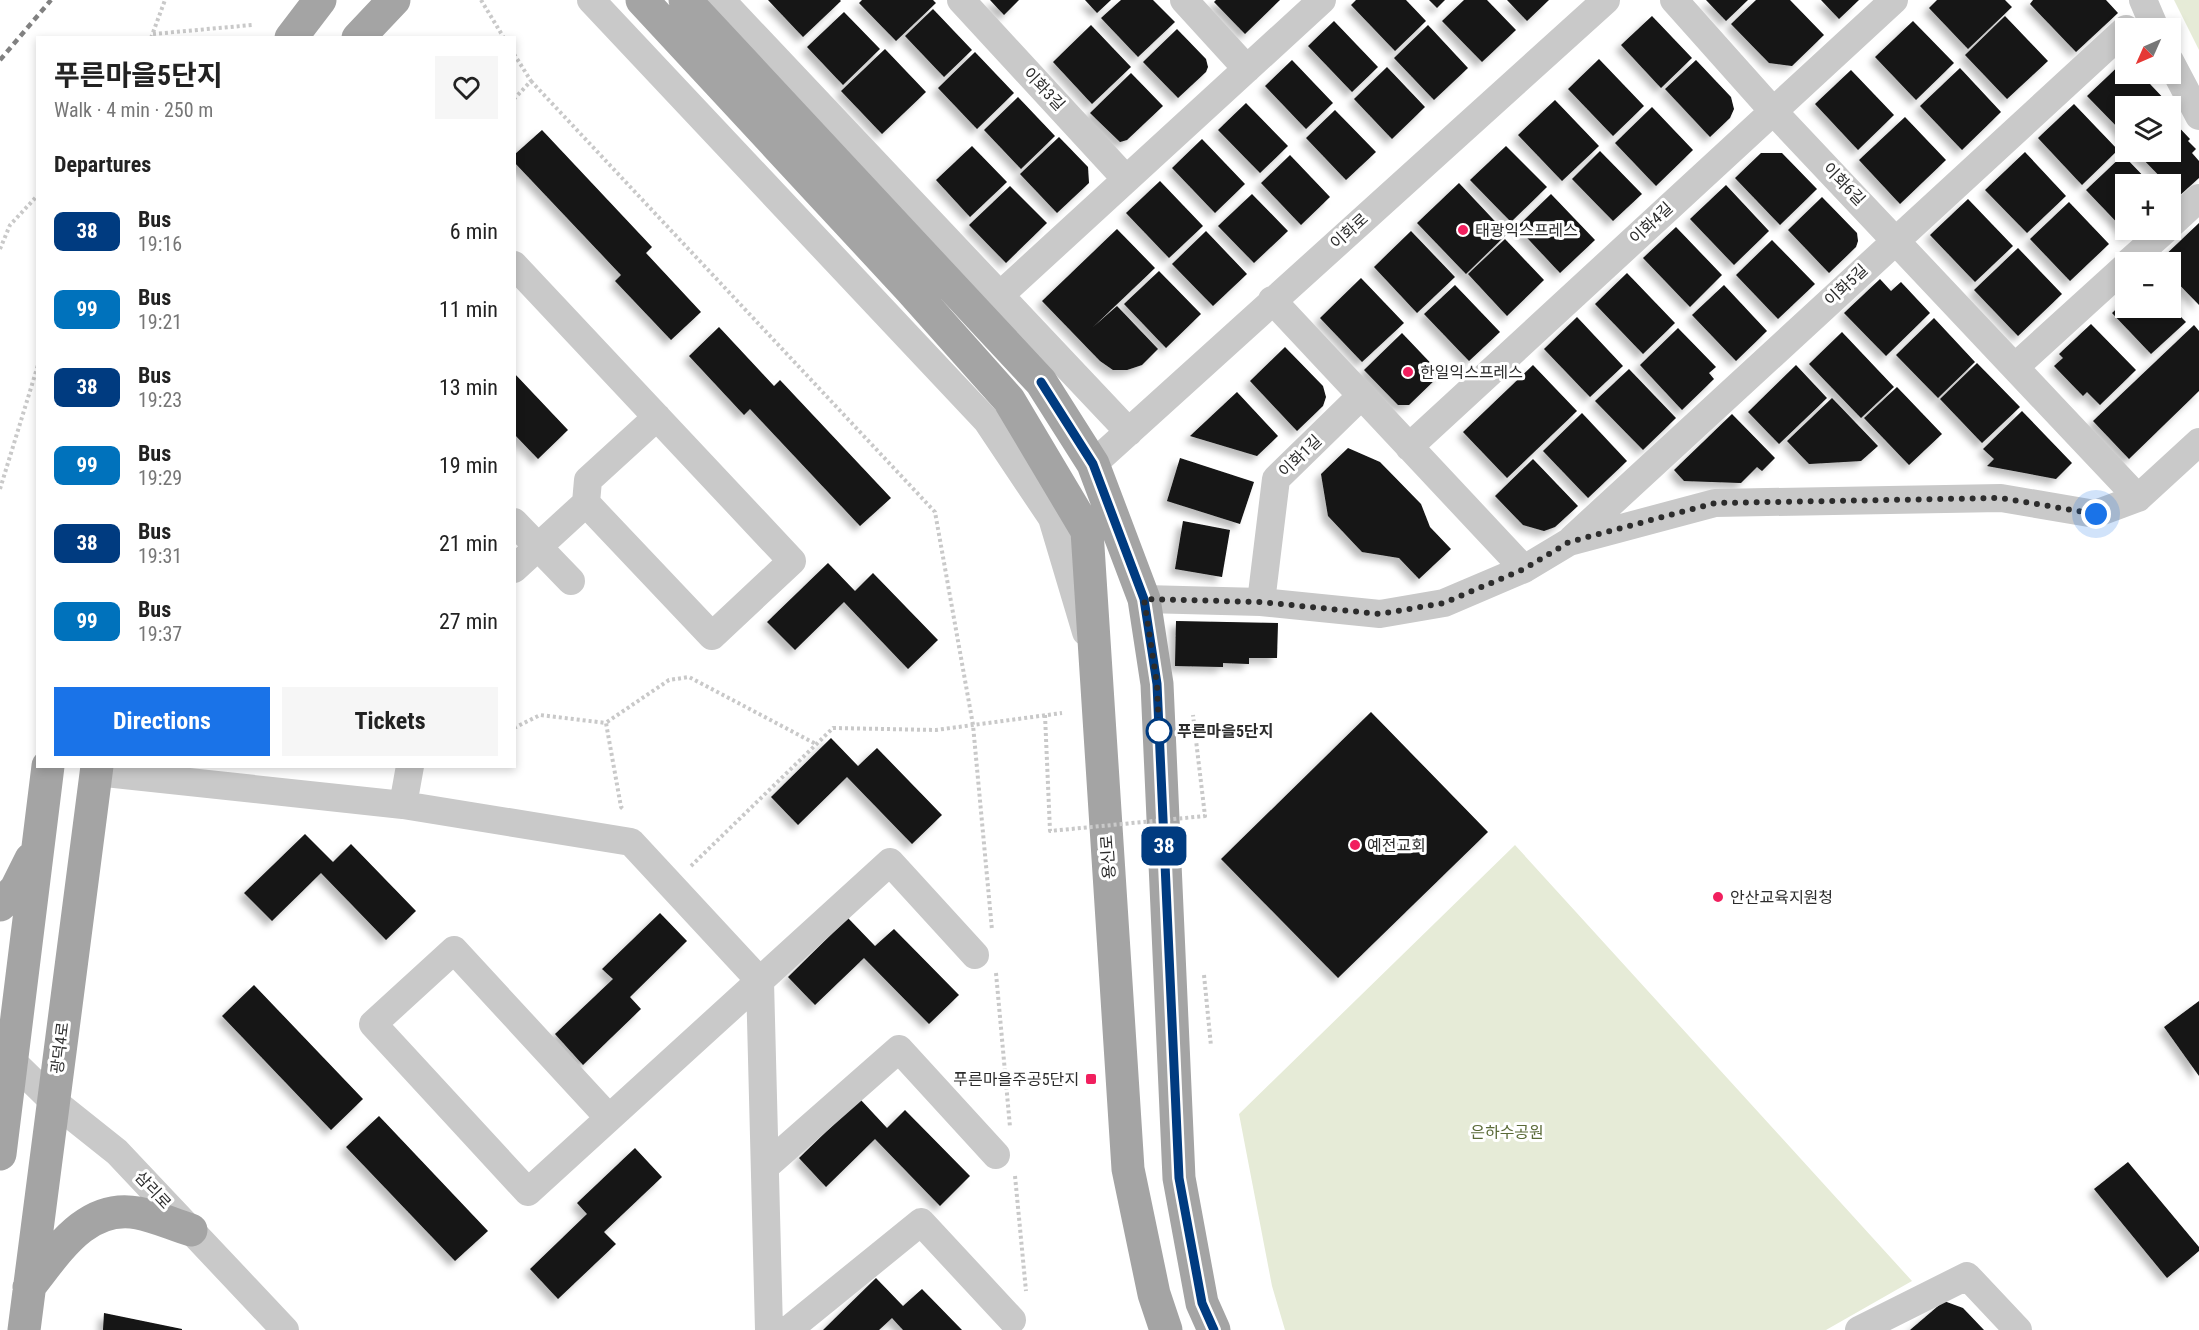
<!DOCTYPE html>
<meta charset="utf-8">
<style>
:root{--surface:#fff;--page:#f6f6f6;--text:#222;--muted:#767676;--accent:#1a73e8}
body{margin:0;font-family:"Roboto Condensed","Noto Sans KR",sans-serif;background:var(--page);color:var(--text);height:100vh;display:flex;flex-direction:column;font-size:22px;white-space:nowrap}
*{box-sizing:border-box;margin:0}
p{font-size:20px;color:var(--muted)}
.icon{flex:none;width:33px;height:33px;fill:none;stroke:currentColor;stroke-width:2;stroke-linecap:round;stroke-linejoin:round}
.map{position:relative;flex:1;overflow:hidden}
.panel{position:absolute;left:36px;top:36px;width:480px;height:732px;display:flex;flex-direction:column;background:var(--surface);border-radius:0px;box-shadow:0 3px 9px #0003}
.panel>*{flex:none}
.badge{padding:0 12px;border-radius:9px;font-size:21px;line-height:39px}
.needle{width:39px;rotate:225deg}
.fabs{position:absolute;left:2115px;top:18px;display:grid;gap:12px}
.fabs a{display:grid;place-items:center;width:66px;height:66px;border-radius:0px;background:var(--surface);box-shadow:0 3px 9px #0003;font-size:30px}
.you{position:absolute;width:30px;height:30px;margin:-15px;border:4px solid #fff;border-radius:50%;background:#1a73e8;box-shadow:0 0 0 9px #1a73e833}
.map>.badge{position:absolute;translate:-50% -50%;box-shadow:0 0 0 3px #fff}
h2{padding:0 18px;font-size:22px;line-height:54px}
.round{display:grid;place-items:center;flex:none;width:63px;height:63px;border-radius:0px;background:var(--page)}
.headline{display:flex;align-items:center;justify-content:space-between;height:102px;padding:0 18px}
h1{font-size:28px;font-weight:700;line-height:45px}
.button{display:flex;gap:12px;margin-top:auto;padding:12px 18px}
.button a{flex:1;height:69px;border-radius:0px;background:var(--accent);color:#fff;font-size:24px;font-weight:700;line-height:69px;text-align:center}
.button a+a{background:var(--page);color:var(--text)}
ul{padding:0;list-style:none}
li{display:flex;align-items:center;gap:18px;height:78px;padding:0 18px}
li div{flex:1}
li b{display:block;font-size:22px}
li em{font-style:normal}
li .badge{min-width:66px;font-weight:700;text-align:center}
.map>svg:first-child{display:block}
.green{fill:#e6ebd7}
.building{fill:#131313;filter:url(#shadow)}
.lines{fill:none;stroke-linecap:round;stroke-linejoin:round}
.path{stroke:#c9c9c9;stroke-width:4;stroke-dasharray:3 3;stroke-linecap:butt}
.minor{stroke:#c9c9c9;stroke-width:28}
.major{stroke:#a4a4a4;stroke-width:33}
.rail{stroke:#818181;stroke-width:4.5;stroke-dasharray:6 4.5;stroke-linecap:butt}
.path-bridge{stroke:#c9c9c9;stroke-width:4;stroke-dasharray:3 3;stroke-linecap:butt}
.line-casing{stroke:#fff;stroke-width:14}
.line{stroke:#003b80;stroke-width:9}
.walk{stroke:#2c2c2c;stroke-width:6;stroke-dasharray:0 10.8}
.poi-dot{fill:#f11f5e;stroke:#fff;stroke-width:2}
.stop-dot{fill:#fff;stroke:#003b80;stroke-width:3}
.labels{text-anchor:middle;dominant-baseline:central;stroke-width:6;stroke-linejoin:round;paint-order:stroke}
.street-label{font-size:16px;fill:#2c2c2c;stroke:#fff}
.poi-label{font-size:16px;fill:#2c2c2c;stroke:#fff;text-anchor:start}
.stop-label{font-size:16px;font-weight:bold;fill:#2c2c2c;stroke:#fff;text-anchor:start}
.park-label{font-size:16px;fill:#5a6a37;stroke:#fff}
</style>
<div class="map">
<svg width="2199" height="1330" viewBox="0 0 2199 1330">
<defs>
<filter id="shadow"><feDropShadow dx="-5.5" dy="5.5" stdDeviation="3" flood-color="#0004"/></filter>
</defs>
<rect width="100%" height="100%" fill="#fff"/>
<path class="green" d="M2174,0h25v50z
M1515,845l397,436 -86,49h-541l-13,-44 -33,-172z"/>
<path class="building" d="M768,0h72l1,1 -38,36z
M862,0h71l3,3 -40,38 -37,-38z
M990,0h29l-15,15z
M1085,0h26l-14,13z
M1121,0h32l22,22 -37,35 -37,-39z
M1216,0h64l-35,34 -31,-32z
M1356,0h50l20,21 -31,30 -44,-46z
M1429,0h16l-8,8z
M1464,0h23l29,30 -34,32 -40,-41z
M1507,0h42l-22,21z
M1706,0h42l-22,21z
M1756,0h34l34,35 -32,31 -23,-3 -38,-39z
M1821,0h38l-20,19z
M1937,0h68l7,7 -44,42 -39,-41z
M2033,0h73l12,13 -42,39 -46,-48z
M933,9l39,41 -28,27 -39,-41z
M844,12l36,37 -37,36 -36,-38z
M1652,16l40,42 -31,30 -40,-43z
M2005,16l43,45 -41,38 -42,-44z
M1334,21l44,46 -26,25 -44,-46z
M1913,21l41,42 -38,37 -41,-43z
M1091,25l40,42 -39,37 -39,-42z
M1428,25l40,43 -34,32 -40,-42z
M1177,29l29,30 2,8 -2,5 -28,26 -35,-36z
M885,49l41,43 -44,42 -41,-43z
M975,52l39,41 -37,36 -39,-41z
M1599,59l45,47 -31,30 -45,-47z
M2126,59v15h25l4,4 -5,6 17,18 -5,4h-36v30l-39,-40z
M1292,60l41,43 -27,26 -41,-43z
M1696,60l35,37 3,12 -4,9 -20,19 -45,-48z
M1387,67l38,40 -33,32 -38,-40z
M1960,68l41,44 -39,38 -42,-44z
M1851,70l43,45 -36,35 -43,-46z
M1131,73l32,33 -36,34 -7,2 -30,-29z
M1018,97l37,39 -34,33 -37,-39z
M1555,100l44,46 -37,35 -44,-46z
M1246,103l42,43 -28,27 -42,-43z
M2074,104l44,46 -36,35 -44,-47z
M1652,107l41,43 -37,36 -41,-43z
M1335,110l41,42 -30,28 -40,-42z
M1905,117l41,43 -46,44 -41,-44z
M2170,118l20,21 -2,2 8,8 -4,4 7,8v17l-20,18 -43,-44h34z
M542,130l110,117 -6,6 55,59 -30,28 -56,-59 6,-6 -107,-113v-7z
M1059,137l29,30 1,16 -32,30 -37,-39z
M1202,139l43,45 -30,29 -43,-45z
M972,146l35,36 -37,35 -34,-37z
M1506,146l41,41 -36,35 -41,-42z
M1600,151l42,43 -29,27 -41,-42z
M2025,152l41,44 -39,37 -42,-43z
M1761,153h21l35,36 -37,36 -45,-47z
M1290,155l40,42 -29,28 -40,-42z
M2123,155l28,29h-25v46h5l-4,3 -41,-43z
M1160,181l43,45 -34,32 -43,-45z
M1459,183l48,51 -41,40 -49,-51z
M1726,185l43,46 -35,34 -44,-46z
M1010,186l37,37 -41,40 -37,-38z
M1252,194l36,37 -34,32 -36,-37z
M1551,194l44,46 -35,33 -43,-46z
M1822,197l35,36 1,8 -2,6 -27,26 -41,-43z
M1968,199l45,47 -38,36 -45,-47z
M2069,202l40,42 -39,37 -40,-42z
M2199,223v82l-29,-30v-13h-12z
M1676,227l46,48 -32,32 -47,-49z
M1117,229l38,39 -63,60 25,-22 41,43 -16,16 -15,5h-14l-13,-9 -58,-60z
M1206,231l41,43 -34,32 -41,-42z
M1411,231l44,46 -38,36 -43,-46z
M1505,239l39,41 -37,36 -39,-42z
M1772,240l43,44 -37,35 -42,-44z
M2018,248l44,46 -44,42 -44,-46z
M1159,271l42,43 -35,34 -42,-44z
M1627,273l48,50 -32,31 -48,-50z
M1361,278l43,45 -42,39 -42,-44z
M1880,279l11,12 10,-9 29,31 -44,43 -42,-43z
M1455,285l45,47 -31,29 -45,-47z
M1724,285l43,46 -31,30 -44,-46z
M2126,300v8l44,-2 16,16 -35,32 -39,-41z
M1577,317l46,49 -33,31 -46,-48z
M1934,318l41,44 -37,36 -42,-43z
M2091,324l45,46 -36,35 -13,-13 -4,4 -29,-30 9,-8 -4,-4z
M2194,325l5,6v60l-70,68 -36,-38z
M719,327l55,59 6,-6 111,118 -31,28 -110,-117 -6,6 -55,-59z
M1678,328l38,39 -7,6 5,6 -32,31 -42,-45z
M1842,332l52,55 -33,31 -52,-54z
M1402,333l39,41 -32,31h-11l-34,-35z
M1285,347l38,39 3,11 -3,9 -26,25 -47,-50z
M1977,363l43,44 -38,36 -42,-44z
M1533,365l44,46 -70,67 -44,-46z
M1796,365l31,33 -48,46 -31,-32z
M1629,369l47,49 -33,32 -48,-49z
M514,373l54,57 -30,29 -24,-25z
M1897,387l45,47 -33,31 -45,-47z
M1237,392l41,44 -21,20 -67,-20z
M1832,398l46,48 -17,15 -52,3 -22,-23z
M2022,411l50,52 -16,16 -69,-13 7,-7 -11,-10z
M1582,413l45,48 -39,37 -45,-47z
M1732,414l43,44 -13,13 -5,-4 -16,16 -57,-2 -10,-11z
M1348,448l32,14 41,42 9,23 21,22 -32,30 -20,-21 -37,-6 -34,-36 -7,-42z
M1180,458l74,24 -14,42 -73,-23z
M1533,459l45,47 -23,21 -11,4 -21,-6 -28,-29z
M1183,521l47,9 -8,47 -47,-8z
M828,563l27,28 18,-18 65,67 -30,29 -64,-67 -49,48 -28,-28z
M1176,621l102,2 -1,35h-28v6l-26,-1v4l-48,-1z
M1371,712l117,120 -150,146 -117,-119z
M831,738l27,28 19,-18 65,67 -30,29 -65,-67 -49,48 -27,-28z
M305,834l28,28 18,-18 65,67 -30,29 -65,-67 -49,48 -28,-28z
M660,913l27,28 -57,56 11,12 -58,56 -28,-31 58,-55 -11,-10z
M848,918l27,28 19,-17 65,66 -30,29 -65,-66 -49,47 -27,-28z
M254,985l109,114 -32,31 -109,-114z
M2199,1001v75l-35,-49z
M860,1099l27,29 18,-18 65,66 -30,30 -65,-67 -49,48 -27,-29z
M379,1116l109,115 -33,30 -109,-114z
M635,1148l27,29 -58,55 12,12 -58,55 -28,-30 57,-55 -10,-11z
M2128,1162l71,85v4l-32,27 -73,-89z
M876,1278l27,28 19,-17 40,41h-59l-11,-12 -13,12h-56z
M1944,1301l19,7 21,22h-74z
M104,1313l78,16v1h-79z"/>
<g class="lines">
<path class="path" d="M481,0l23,38
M153,34l99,-9
M151,38l14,-38
M514,54l17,27 -17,18
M531,81l404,431 38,213 19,205
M0,249l10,-24 28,-30
M0,489l38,-124
M607,722l62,-42 20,-3 127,67
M514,728l26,-13 66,8 15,84 3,3
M691,866l142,-138 103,2 126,-17
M996,973l14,154
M1204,975l7,71
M1015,1176l11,115"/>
<path class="minor" d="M591,0l396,421 65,97 34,114
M721,0l408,432
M961,0l165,179
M1184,0l63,69
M1674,0l99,111 365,387
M2143,0l12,28
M2170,61l29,55
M2170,225l29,-27
M2129,262l36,-32
M514,265l278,296 -80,75 -126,-133
M998,297l324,-297
M1272,300l252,269
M2016,366l110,-100
M1409,447l485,-447
M1093,464l513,-464
M514,522l57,59
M1572,539l554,-510
M514,569l72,-66 2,-23 69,-63
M1144,599l117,3 119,12 64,-11 80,-34 45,-27 146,-39 286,-5 94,16 43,-16 61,-56
M1261,602l15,-123 85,-83
M96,772l307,33 228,37 129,139 9,349
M403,805l7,-39
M0,1054l12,7 41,40 64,51 168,178
M609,1118l-155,-168 -81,74 155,168c121,-110 241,-220 362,-330l85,93
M766,1166l133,-117 97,106
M788,1330l133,-108 91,98
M1859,1330l108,-54 51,54"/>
<path class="major" d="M642,0l268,289 99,111 78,131 41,638 26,125 12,36
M685,0l356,382 52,82 51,135 13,85 22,494 23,125 12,27
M291,38l29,-38
M358,38l36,-38
M0,905l16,-16 15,-30
M0,1154l48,-388
M29,1287c28,-35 57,-84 109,-74 17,3 36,12 53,17
M24,1330l73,-564"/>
<path class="rail" d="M0,60l51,-60"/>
<path class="path-bridge" d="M1045,715l5,116 155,-15 -12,-101"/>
</g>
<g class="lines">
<defs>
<path id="line" d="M1041,382l52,82 51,135 13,85 22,494 23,125 12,27"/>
</defs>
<use href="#line" class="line-casing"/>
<use href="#line" class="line"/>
<path class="walk" d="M1159,731l-2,-47 -13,-85 117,3 119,12 64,-11 80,-34 45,-27 146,-39 286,-5 95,16"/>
</g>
<g class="poi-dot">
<circle cx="1463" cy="230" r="6"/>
<circle cx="1408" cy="372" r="6"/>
<circle cx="1355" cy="845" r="6"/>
<circle cx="1718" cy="897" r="6"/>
<rect x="1085" y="1073" width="12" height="12" rx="3"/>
</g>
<circle class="stop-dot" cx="1159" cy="731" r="12"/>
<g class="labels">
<g class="street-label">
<text transform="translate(1044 89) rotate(47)">이화3길</text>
<text transform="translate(1844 184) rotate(46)">이화6길</text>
<text transform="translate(1651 223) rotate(-43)">이화4길</text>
<text transform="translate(1349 231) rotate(-42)">이화로</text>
<text transform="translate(1846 285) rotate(-43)">이화5길</text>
<text transform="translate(1300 456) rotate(-44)">이화1길</text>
<text transform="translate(1108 857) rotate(-94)">용신로</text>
<text transform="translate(60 1048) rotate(-83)">광덕4로</text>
<text transform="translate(153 1190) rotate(47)">삼리로</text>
</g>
<g class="poi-label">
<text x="1475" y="230">태광익스프레스</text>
<text x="1420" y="372">한일익스프레스</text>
<text x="1367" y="845">예전교회</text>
<text x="1730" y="897">안산교육지원청</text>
<text x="1079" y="1079" text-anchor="end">푸른마을주공5단지</text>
</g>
<g class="stop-label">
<text x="1177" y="731">푸른마을5단지</text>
</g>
<g class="park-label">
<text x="1507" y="1132">은하수공원</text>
</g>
</g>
</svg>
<div class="fabs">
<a><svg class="needle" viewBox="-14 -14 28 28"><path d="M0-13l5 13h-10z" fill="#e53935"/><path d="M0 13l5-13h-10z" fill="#767676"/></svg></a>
<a><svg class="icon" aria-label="layers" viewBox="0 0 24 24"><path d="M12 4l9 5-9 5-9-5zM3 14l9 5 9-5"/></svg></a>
<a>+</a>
<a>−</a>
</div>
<div class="you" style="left:2096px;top:514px"></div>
<b class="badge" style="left:1164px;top:846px;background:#003b80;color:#fff">38</b>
<section class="panel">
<div class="headline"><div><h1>푸른마을5단지</h1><p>Walk · 4 min · 250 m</p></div><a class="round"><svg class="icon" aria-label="heart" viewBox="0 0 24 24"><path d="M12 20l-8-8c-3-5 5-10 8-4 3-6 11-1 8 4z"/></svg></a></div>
<h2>Departures</h2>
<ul>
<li><span class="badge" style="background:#003b80;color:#fff">38</span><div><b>Bus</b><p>19:16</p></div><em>6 min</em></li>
<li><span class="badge" style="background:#0072bc;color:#fff">99</span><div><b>Bus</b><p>19:21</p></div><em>11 min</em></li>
<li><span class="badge" style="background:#003b80;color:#fff">38</span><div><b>Bus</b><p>19:23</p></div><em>13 min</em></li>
<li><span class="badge" style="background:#0072bc;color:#fff">99</span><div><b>Bus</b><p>19:29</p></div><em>19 min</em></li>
<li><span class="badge" style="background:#003b80;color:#fff">38</span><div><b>Bus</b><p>19:31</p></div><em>21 min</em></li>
<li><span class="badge" style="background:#0072bc;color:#fff">99</span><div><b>Bus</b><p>19:37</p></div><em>27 min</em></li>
</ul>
<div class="button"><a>Directions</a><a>Tickets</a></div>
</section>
</div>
